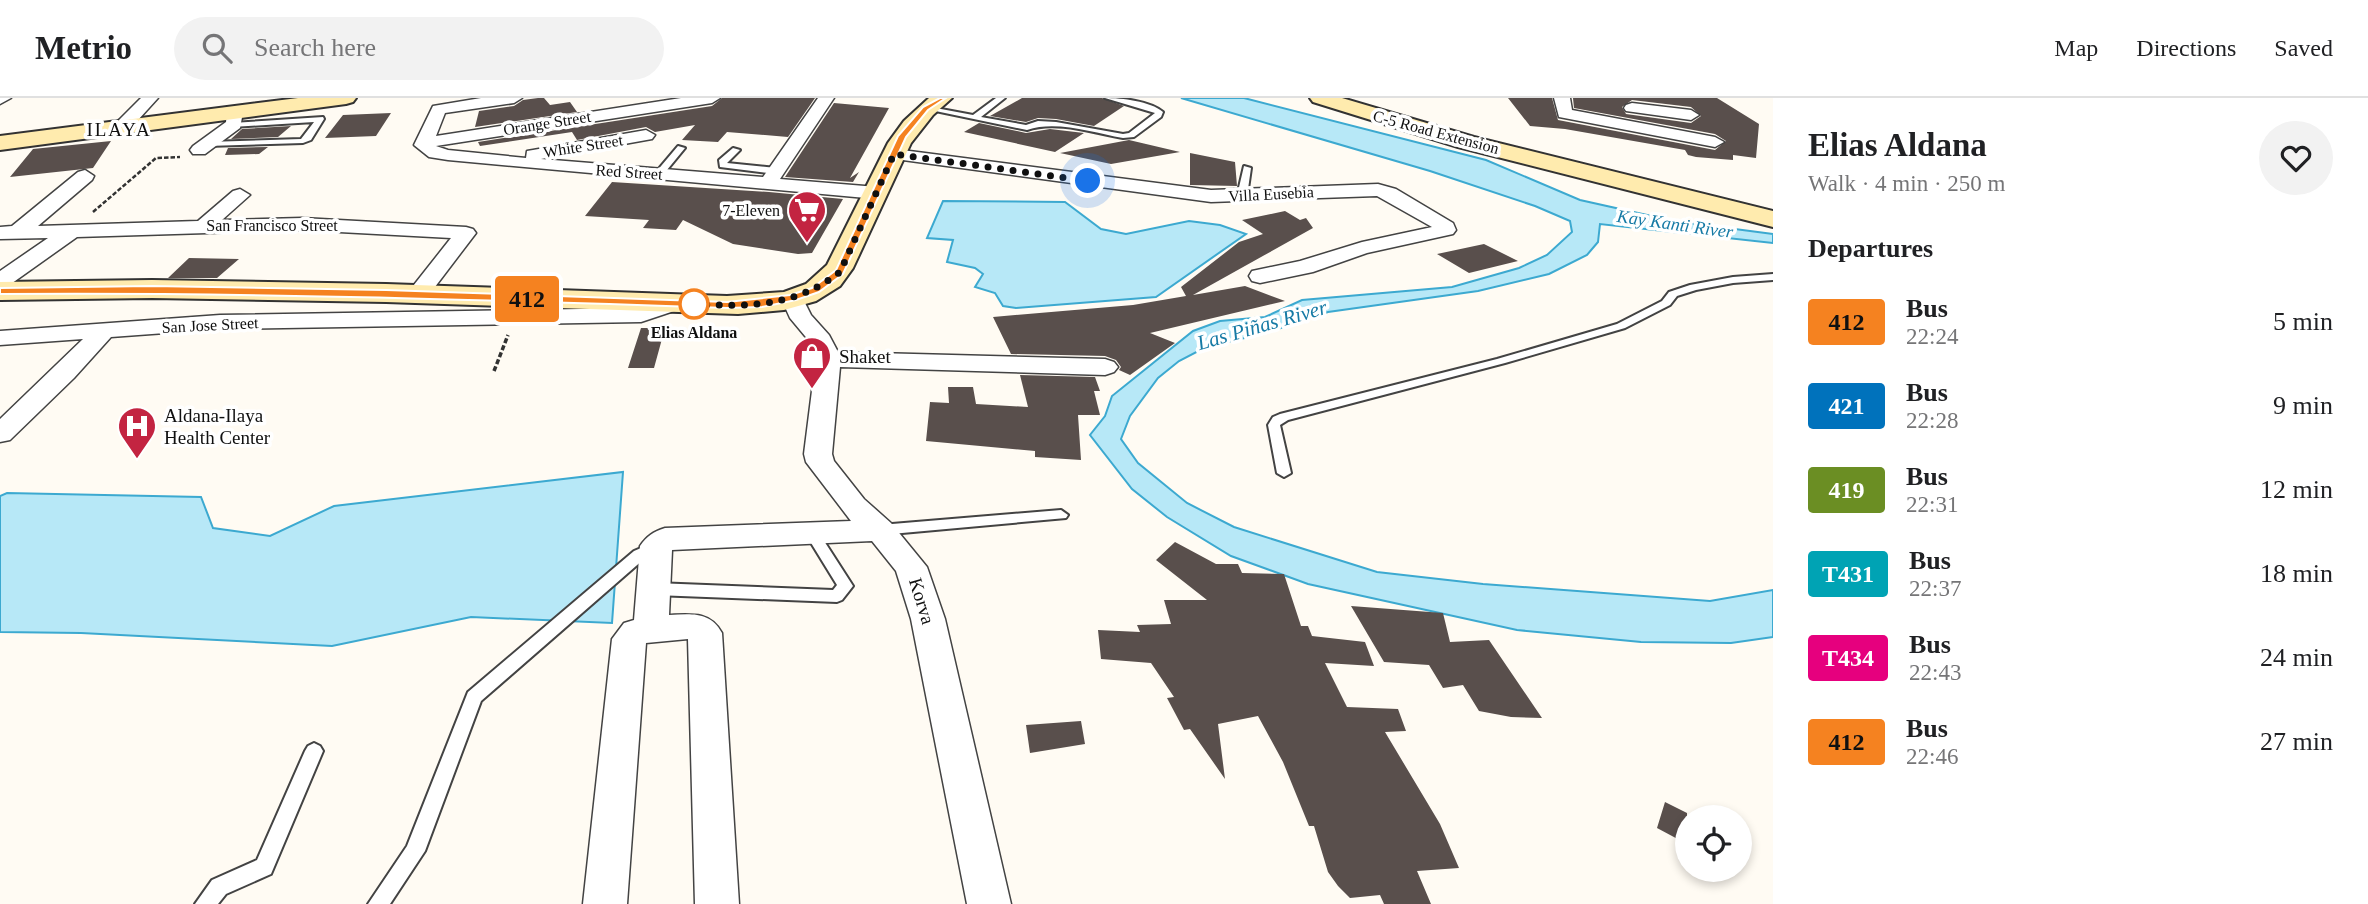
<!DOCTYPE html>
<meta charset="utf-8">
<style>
:root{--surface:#fff;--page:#f2f2f2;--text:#202124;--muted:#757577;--line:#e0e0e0}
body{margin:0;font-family:Georgia,serif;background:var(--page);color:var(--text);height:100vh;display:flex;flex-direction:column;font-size:26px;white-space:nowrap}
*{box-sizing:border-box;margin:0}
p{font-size:23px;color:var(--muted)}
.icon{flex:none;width:38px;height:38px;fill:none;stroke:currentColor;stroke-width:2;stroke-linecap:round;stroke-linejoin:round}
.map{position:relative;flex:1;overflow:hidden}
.details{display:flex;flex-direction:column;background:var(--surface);width:595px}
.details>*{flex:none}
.badge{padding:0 14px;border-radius:5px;font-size:24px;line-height:46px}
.buttons{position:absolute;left:1675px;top:707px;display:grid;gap:14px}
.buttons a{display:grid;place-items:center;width:77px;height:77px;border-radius:50%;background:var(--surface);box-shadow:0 4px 10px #0003;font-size:35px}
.you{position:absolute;width:35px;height:35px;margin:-18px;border:5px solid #fff;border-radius:50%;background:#1a73e8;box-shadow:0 0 0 10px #1a73e833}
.map>.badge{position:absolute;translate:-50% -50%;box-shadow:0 0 0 4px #fff}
h2{padding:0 35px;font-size:26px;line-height:63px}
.round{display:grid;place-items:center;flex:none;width:74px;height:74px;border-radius:37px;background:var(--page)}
.head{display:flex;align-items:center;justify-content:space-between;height:119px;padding:0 35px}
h1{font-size:33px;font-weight:800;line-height:52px}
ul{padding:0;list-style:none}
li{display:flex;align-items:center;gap:21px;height:84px;padding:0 35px}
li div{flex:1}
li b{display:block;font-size:26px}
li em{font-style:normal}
li .badge{min-width:77px;font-weight:700;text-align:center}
header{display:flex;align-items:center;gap:42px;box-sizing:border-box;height:98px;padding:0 35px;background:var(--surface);border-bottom:2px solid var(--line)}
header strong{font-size:33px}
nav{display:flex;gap:38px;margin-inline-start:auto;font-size:24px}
.search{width:490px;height:63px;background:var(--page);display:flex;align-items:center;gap:18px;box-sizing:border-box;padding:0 24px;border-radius:38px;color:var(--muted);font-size:26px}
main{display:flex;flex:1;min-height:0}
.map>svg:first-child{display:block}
.water{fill:#b7e8f7;stroke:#3ca9d0;stroke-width:2}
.building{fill:#594f4c;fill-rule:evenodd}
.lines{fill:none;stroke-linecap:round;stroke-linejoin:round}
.lane-casing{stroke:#434343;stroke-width:4}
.street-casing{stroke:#434343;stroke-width:3}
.secondary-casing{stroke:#323232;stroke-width:4}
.path-far1{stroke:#323232;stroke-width:2.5;stroke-dasharray:4.5 2;stroke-linecap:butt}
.path{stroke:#323232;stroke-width:3.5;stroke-dasharray:5 2.5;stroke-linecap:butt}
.lane{fill:#fff;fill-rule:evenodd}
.street{fill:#fff;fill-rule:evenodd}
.secondary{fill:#ffebae;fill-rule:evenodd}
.line{fill:#f58220;stroke:#fff;stroke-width:2}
.walk{stroke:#101010;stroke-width:7;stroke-dasharray:0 12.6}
.stop-dot{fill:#fff;stroke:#f58220;stroke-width:3.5}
.labels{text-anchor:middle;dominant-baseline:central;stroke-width:7;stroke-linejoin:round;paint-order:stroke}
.far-street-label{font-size:16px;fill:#101010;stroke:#fff}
.far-poi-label{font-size:16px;fill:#101010;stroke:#fff;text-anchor:end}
.far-stop-label{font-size:16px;font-weight:bold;fill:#101010;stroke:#fff}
.far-water-label{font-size:18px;font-style:italic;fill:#167aa5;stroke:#fff}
.far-quarter-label{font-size:19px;letter-spacing:2px;fill:#101010;stroke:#fff}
.poi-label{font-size:19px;fill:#101010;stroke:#fff;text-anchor:start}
.street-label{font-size:19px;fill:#101010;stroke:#fff}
.water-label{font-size:21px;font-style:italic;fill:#167aa5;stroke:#fff}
</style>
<header>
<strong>Metrio</strong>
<div class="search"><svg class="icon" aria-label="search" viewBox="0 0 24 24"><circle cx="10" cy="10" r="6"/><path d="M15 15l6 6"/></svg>Search here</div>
<nav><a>Map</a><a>Directions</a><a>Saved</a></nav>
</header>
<main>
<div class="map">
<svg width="1773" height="806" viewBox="0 0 1773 806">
<rect width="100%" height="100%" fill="#fffbf3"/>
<path class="water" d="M1181,0h63l242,62 94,40 94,21 99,13v9l-173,-19 -2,18 -11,13 -38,19 -71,17 -150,21 -62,21 -60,14 -27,14 -21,17 -28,38 -9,23 17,24 49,40 47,24 143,45 106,12 227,17 63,-11v47l-42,6 -90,-1 -124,-12 -209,-46 -77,-28 -64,-39 -35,-28 -42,-54 15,-19 7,-20 81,-65 27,-10 45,-4 37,-17 150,-13 67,-19 28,-13 25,-23 -2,-11 -35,-15 -105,-35z
M943,103l122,1 36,27 25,5 63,-13 31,4 26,9 -90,63 -140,11 -13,-2 -8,-13 -20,-6 8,-13 -8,-6 -28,-6 6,-22 -26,-2z
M623,374l-11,151 -141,-6 -139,29 -251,-13 -81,-1v-136l7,-3 194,4 12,31 57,8 64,-30z"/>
<path class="building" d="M538,0h6l6,7 20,-3 7,10 -102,15 4,-16 35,-5 9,-6z
M722,0h93l-27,39 -61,-5 -9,10 -36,-2 13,-15 -40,7 -9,-5 -69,13 -5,-8 -92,14 -2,-4 234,-36z
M1022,0h80l22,8 -30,20 -38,-7 -18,-1 -12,4 -36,-6z
M1508,0h44l6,22 157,30 11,-9 -11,-7 -141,-26 -1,-10h144l42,26 -3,34 -23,-3v5l-37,-3 -8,-2 -3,-5 -120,-21 -35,-3zM1632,2l59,7 10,9 -10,7 -65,-9 -4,-7z
M834,5l55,5 -39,70 9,-6 -6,10 -68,-5z
M391,15l-15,23 -51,2 18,-23z
M979,25l47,10 24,-4 34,4 -29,19 -91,-20z
M291,28l-13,11 -47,2 11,-10z
M1129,42l51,12 -69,12 -51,-11z
M111,43l-18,27 -83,9 23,-28z
M268,49l-9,7 -34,1 3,-7z
M1190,55l45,9 2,24 -47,-1z
M612,84l157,10 74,7 -31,54 -14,1 -65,-10 -50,-24 -7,10 -33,-2 6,-8 -64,-4z
M1285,113l15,9 6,-2 7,10 -120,67 52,-9 40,15 -135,32 25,10 -45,32 -11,-5 2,-3 -5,-7 -11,-4 -94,-2 -18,-37 140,-12 53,-9 -5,-9 58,-45 24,-8 -21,-14z
M1484,146l34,17 -49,12 -32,-19z
M189,160l50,1 -22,19h-49z
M641,230h24l-11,40h-26z
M1020,277l75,2 5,14h-6l6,24h-22l3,45 -46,-3v-6l-109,-10 4,-39 19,1 -1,-16h25l3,17 52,3z
M1175,444l41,22h22l4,9 42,1 17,52h7l4,10 53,6 9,24 -49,-3 22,44 51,2 8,22 -21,1 55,92 19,44 -42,3 14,33h-47l-4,-9 -30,3 -12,-12 -10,-14 -14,-46h-5l-26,-64 -25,-46 -40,8 7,55 -35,-50 -6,1 -17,-32 7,-1 -23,-34 -50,-4 -3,-29 42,2 -3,-7 34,-1 -7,-24h43l-51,-40z
M1351,508l92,7 7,29 39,-2 53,78 -31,-1 -32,-6 -16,-26 -20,3 -14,-23 -45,-3z
M1081,623l4,23 -55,9 -4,-28z
M1665,704l22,11v31l-30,-16z"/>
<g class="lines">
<defs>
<path id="lane" d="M996,0h9l-24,19 45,8 12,-4 18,1 67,12 6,-1 26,-20 -50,-15c17,0 45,3 58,14l-2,5 -27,20 -11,1c-30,-5 -66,-18 -96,-8l-106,-22 4,-2 48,9z
M323,19l1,2 -13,21 -8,3 -96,3 -4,-2 4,-2 94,-3 13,-17 -82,5 -4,-2 4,-2z
M678,48l7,2 -23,28h-6v-4z
M733,50l7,2 -13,13 49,5 4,3 -4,3 -56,-7 -1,-7z
M1244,68l7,2 -4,28 -5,3 -5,-3z
M1773,176v6l-40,3 -37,7 -19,6 -7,9 -45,23 -120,35 -217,57 -8,5 11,48 -7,4 -7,-4 -9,-48 5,-8 7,-3 217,-55 120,-35 45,-23 7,-9 21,-7 43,-8z
M1061,412l7,5 -2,3 -186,17 -7,-5 7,-5z
M812,430l5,2 36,56 -11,14 -5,2 -182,-7 -5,-2 -3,-4 3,-4 5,-2 178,7 4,-5 -32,-52z
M655,444l7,5 -2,4 -16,8 -163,142 -56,150 -35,53h-22l39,-58 61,-154 166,-141z
M314,645l6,3 3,5 -52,123 -45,20 -8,10h-23l17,-24 45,-20 48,-109 3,-5z"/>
<path id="street" d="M0,0h11l-11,6z
M141,0h17l-30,33h-12l-2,-4 2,-4z
M481,0h41l-8,5 -69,10 -9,23 245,-38h39l-8,5 -276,43 12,4 78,8 1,-7 6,-1 113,-20 9,5 -3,4 -111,20 222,18 55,-79h16l-54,81 97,8 10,6 -10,6 -429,-39 -19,-3 -15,-12 19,-39z
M1554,0h16l2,12 143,27 9,5 -9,5 -156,-30z
M1632,5l59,7 8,5 -8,5 -65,-9 -2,-3 2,-3z
M235,9l8,5 -3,16 -35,26h-12l-3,-4 3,-4 33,-24 1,-10z
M894,51l317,41 167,-6 18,5 57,34 3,7 -3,4 -86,19 -54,19 -53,11 -8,-2 -3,-5 3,-5 48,-10 62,-19 70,-15 -55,-31 -166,6 -323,-44 -3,-4 3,-4z
M85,72l9,6 -2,4 -54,46 160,-5 35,-30 7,-2 10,6 -28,25 80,-2 164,9 7,2 3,4 -51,67h-16l-3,-5 45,-57 -149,-8 -225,7 -69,49 -8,2v-17l48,-33 -48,1v-12l12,-1 66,-54z
M792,193l8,2 11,22 18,20 9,17 267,7 9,3 4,5 -4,5 -9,3 -265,-8 -8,87 2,7 30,38 27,24 36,44 18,52 66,285h-44l-56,-285 -15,-48 -24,-30 -200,9 -3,65c22,-1 41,-4 53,18l17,271h-44l-7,-265 -42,4 -19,261h-44l29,-265 12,-16 10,-3 6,-74c7,-10 13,-14 25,-18l186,-7 -45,-59 -2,-8 12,-95 -6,-17 -20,-24 -9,-20 3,-5z
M672,199l8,2 3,5 -3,5 -39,13 -421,7 -109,8 -37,41 -64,62 -10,2v-23l83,-80 -83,6v-14l220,-16 418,-7z"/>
<path id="secondary" d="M298,0h58l-3,4 -7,2 -346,46v-14z
M929,0h23l-19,17 -22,28 -58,125 -13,18 -24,15 -32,9 -46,4 -352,-12 -234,-4 -152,2v-18l152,-2 234,4 341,12 57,-4 22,-8 21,-19 61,-122 16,-22z
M1310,0h32l132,39 299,74v16l-315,-80 -145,-45z"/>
</defs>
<use href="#lane" class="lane-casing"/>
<use href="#street" class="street-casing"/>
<use href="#secondary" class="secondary-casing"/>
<path class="path-far1" d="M93,114l63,-54 24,-1"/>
<path class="path" d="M494,273l14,-36"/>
<use href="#lane" class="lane"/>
<use href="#street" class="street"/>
<use href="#secondary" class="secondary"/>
</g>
<path class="line" d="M940,0h6l-18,12 -22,27 -63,137 -24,18 -23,8 -34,7 -35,1c-242,-8 -484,-16 -727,-14v-6l152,-2 234,4 341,12 63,-7 22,-7 24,-18 62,-134 25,-29z"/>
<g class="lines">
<path class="walk" d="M694,206c55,3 101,3 146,-32l54,-118 194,27"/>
</g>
<defs>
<symbol id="supermarket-pin" viewBox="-11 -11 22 30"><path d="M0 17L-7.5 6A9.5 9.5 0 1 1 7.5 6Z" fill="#c32441" stroke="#fff"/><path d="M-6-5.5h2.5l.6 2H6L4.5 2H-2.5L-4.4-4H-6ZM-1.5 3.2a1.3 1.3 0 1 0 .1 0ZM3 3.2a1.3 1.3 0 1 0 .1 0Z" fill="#fff"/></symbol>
<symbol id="shop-pin" viewBox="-11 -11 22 30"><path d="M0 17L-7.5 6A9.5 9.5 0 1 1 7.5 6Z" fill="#c32441" stroke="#fff"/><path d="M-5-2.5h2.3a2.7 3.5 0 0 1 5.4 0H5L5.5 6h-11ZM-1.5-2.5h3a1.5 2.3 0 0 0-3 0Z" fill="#fff"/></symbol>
<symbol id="hospital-pin" viewBox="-11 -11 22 30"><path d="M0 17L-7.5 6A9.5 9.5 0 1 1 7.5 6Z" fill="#c32441" stroke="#fff"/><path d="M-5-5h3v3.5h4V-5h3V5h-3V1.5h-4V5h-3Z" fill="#fff"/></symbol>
</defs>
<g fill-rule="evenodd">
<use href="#supermarket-pin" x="785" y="90" width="44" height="60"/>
<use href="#shop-pin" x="790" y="236" width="44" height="60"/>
<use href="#hospital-pin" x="115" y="306" width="44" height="60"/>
</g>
<circle class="stop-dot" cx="694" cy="206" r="14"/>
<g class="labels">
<g class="far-street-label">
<text transform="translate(547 25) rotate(-9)">Orange Street</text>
<text transform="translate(1436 34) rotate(15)">C-5 Road Extension</text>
<text transform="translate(583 48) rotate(-9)">White Street</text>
<text transform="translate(629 74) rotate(4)">Red Street</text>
<text transform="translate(1271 96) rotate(-3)">Villa Eusebia</text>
<text x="272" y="127">San Francisco Street</text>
<text transform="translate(210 227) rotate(-3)">San Jose Street</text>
</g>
<g class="far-poi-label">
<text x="780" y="112">7-Eleven</text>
</g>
<g class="far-stop-label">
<text x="694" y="234">Elias Aldana</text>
</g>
<g class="far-water-label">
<text transform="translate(1675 126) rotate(8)">Kay Kanti River</text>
</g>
<g class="far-quarter-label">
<text x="119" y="31">ILAYA</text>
</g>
<g class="poi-label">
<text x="839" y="258">Shaket</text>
<text x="164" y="317">Aldana-Ilaya<tspan x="164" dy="22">Health Center</tspan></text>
</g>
<g class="street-label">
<text transform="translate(922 503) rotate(73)">Korva</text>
</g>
<g class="water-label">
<text transform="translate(1262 227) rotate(-16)">Las Piñas River</text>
</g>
</g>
</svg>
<div class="buttons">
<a><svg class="icon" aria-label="locate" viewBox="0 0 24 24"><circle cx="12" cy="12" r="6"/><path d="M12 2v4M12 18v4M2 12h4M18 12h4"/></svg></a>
</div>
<div class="you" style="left:1088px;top:83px"></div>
<b class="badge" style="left:527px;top:201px;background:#f58220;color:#111">412</b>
</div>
<section class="details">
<div class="head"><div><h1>Elias Aldana</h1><p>Walk · 4 min · 250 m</p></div><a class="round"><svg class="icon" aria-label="heart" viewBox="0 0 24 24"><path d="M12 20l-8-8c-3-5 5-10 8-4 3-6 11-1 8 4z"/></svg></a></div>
<h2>Departures</h2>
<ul>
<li><span class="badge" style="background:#f58220;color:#111">412</span><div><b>Bus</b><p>22:24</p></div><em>5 min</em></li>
<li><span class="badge" style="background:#0072bc;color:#fff">421</span><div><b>Bus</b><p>22:28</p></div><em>9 min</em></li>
<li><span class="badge" style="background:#6b8e23;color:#fff">419</span><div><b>Bus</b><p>22:31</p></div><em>12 min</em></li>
<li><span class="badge" style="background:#00a3b4;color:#fff">T431</span><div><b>Bus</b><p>22:37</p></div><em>18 min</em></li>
<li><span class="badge" style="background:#e6007e;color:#fff">T434</span><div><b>Bus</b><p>22:43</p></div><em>24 min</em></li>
<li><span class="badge" style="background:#f58220;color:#111">412</span><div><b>Bus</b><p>22:46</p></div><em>27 min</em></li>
</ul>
</section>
</main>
